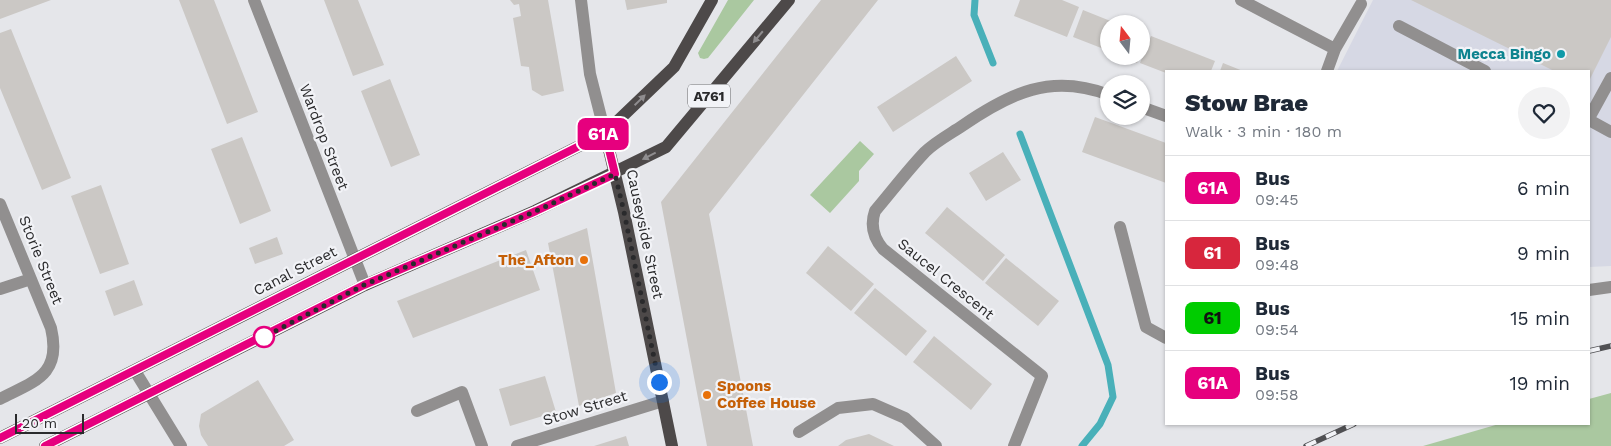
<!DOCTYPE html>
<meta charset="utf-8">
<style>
:root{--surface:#fff;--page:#f2f2f3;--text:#1f2937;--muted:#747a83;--line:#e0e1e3}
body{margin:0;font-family:"Work Sans",sans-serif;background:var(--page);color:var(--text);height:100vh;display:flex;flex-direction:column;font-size:19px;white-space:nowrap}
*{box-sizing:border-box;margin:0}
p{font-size:16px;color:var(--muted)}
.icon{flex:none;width:28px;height:28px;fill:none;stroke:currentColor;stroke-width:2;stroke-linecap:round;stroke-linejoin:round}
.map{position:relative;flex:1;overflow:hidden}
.side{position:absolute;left:1165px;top:70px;width:425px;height:355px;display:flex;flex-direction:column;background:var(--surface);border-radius:0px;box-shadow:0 1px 4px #0004}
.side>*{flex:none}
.badge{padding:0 10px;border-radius:8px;font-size:18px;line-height:32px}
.needle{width:32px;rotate:344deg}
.controls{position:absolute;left:1100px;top:15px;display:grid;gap:10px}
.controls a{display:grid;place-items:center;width:50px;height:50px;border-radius:50%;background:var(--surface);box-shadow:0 1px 4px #0004;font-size:25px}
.scale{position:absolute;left:15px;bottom:12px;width:69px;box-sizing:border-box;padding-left:5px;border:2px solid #2a2a2c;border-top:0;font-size:14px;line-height:18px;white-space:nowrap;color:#2a2a2c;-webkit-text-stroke:4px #f2f3f7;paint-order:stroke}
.you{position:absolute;width:25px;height:25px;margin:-12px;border:4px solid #fff;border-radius:50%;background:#1a73e8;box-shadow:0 0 0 8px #1a73e833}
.map>.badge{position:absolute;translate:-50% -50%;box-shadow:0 0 0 2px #fff}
.round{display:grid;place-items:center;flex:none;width:52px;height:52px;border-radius:26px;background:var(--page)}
.headline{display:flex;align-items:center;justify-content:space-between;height:85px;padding:0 20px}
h1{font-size:24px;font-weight:800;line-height:38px}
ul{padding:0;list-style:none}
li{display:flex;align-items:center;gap:15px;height:65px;padding:0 20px;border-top:1px solid var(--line)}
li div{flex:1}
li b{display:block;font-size:19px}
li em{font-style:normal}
li .badge{min-width:55px;font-weight:700;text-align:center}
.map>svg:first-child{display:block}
.built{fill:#d6d8e4}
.green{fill:#aac8a0}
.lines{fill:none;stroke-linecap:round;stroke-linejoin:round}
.stream{stroke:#49b0b9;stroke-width:7}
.building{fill:#cbc8c5}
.minor{stroke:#918f8f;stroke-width:12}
.major{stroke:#4d4949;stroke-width:12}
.rail-casing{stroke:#505053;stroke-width:5.5}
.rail{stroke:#f2f3f7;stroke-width:4;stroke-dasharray:11;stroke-linecap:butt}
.oneway{fill:#8f8d8f}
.line-casing{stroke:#fff;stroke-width:11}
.line{stroke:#e6007e;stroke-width:8}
.walk{stroke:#2a2a2c;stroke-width:5;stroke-dasharray:0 9}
.culture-dot{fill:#0f9aa8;stroke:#f2f3f7;stroke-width:2}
.food-dot{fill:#e8710a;stroke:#f2f3f7;stroke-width:2}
.stop-dot{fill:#fff;stroke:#e6007e;stroke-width:2.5}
.labels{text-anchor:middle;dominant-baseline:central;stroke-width:4.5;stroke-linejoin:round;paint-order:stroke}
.shield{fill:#f2f3f7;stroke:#666669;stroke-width:1}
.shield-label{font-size:14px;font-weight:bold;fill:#2a2a2c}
.culture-label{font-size:15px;font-weight:bold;fill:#0d838f;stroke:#f2f3f7;text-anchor:end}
.street-label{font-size:15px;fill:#2a2a2c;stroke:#f2f3f7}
.food-label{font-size:15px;font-weight:bold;fill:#c56008;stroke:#f2f3f7;text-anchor:end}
</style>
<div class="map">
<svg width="1611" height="446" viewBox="0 0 1611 446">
<rect width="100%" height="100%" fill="#e5e6ea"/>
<path class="built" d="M1373,0h238v266l-22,1v-196h-252z"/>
<path class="green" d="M728,0h26l-46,58 -4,1 -4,-1 -2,-5z
M860,141l14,13 -15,17v10l-29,32 -20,-18z
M1611,393v53h-188l76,-22h90v-25z"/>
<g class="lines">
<path class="stream" d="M975,0l-1,15 19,48
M1020,134l88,231 5,32 -13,27 -18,22"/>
</g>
<path class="building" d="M0,0h51l-51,19z
M179,0h35l44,112 -31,12z
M324,0h34l26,65 -31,11z
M510,0h38l16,91 -22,5 -10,-6 -3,-23 -8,-1 -8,-48 8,-2 -2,-12 -5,1z
M625,0h42v3l-40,7z
M821,0h57l-169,214 44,232h-46l-46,-244z
M1020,0h42l17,7 -12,30 -53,-21z
M1411,0h200v37l-22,44v-10h-35z
M1083,10l35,14h-9v27l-36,-14z
M11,29l60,149 -29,12 -42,-102v-55z
M1141,33l7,2 -7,17z
M1151,36l64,25 -4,10h-45v2l-26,-10z
M956,56l16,25 -79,51 -16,-25z
M1122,56h18l-3,7z
M1223,63l20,8h-23z
M390,79l30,76 -29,12 -30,-76z
M1095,117l71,26v40l-84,-31z
M242,137l29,74 -31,13 -29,-75z
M1003,152l18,28 -35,21 -17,-28z
M101,185l28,79 -29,10 -29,-78z
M947,207l58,48 -22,26 -58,-48z
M587,228l29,165 -37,13 -31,-163z
M277,237l6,17 -28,10 -6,-16z
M828,246l46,38 -23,27 -45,-38z
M526,250l14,40 -127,48 -16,-37z
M1006,258l53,43 -21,25 -53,-43z
M134,280l9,25 -29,11 -9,-25z
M875,288l52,43 -21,25 -52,-43z
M934,336l58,48 -21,26 -58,-48z
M545,376l11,36 -46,14 -11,-37z
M258,380l36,60 -10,6h-76l-7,-11 -2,-9 2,-12z
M869,434l25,12h-56l8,-6z
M626,436l3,10h-35z"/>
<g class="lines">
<path class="minor" d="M254,0l111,285
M581,0l9,74 15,59
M1241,0l94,49
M1399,26l86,45
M1327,71l8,-22 26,-45
M1141,107l25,9
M1589,118l22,-40
M1589,120l22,12
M0,204l51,124c11,47 -16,53 -51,71
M1120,227l26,100 20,11
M0,289l31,-10
M1589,290l22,-3
M135,371l46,75
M417,411l45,-19 20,54
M799,432l39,-24 35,-4 32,14 31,28
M517,446l146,-45
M1014,446l28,-70 -159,-127c-10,-12 -13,-24 -8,-38 17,-20 32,-40 50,-59 10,-10 25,-18 37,-26 48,-33 89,-53 147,-31"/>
<path class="major" d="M605,133l19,79 48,234
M0,438l605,-305 69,-66 38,-67
M45,446l320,-161 170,-74 131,-64 123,-147"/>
<defs>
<path id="rail" d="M1589,351l22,-5
M1306,446l48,-22"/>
</defs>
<use href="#rail" class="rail-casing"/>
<use href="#rail" class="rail"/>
</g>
<defs><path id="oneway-solid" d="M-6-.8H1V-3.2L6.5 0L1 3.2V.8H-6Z" transform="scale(1.25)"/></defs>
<g class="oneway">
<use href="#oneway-solid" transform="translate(758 37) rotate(130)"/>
<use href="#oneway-solid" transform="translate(640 100) rotate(-44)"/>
<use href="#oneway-solid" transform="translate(649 156) rotate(153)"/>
</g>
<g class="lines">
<defs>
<path id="line" d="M0,438l605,-305 10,41 -79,37 -172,74 -319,161"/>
</defs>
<use href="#line" class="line-casing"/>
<use href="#line" class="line"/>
<path class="walk" d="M264,337l-6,3 106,-55 172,-74 79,-37 9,38 35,170"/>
</g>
<circle class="culture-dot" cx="1561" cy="54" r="5"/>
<g class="food-dot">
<circle cx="584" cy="260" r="5"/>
<circle cx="707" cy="395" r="5"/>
</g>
<circle class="stop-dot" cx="264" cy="337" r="10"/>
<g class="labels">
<rect class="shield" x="688" y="84.5" width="42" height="23" rx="4"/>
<g class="shield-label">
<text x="709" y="96">A761</text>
</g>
<g class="culture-label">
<text x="1551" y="54">Mecca Bingo</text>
</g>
<g class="street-label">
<text transform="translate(324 137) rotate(69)">Wardrop Street</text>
<text transform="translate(645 234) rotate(78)">Causeyside Street</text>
<text transform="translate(41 260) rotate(68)">Storie Street</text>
<text transform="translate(295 271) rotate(-27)">Canal Street</text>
<text transform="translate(946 279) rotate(39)">Saucel Crescent</text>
<text transform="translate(585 408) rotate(-17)">Stow Street</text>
</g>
<g class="food-label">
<text x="574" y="260">The_Afton</text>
<text x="717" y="386" text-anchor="start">Spoons<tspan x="717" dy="17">Coffee House</tspan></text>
</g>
</g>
</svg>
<div class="controls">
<a><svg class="needle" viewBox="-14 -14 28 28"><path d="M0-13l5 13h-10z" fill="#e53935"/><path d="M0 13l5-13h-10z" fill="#747a83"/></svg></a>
<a><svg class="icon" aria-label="layers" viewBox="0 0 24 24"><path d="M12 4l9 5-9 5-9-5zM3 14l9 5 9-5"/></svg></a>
</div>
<div class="scale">20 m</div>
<div class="you" style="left:659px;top:382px"></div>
<b class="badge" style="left:603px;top:134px;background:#e6007e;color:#fff">61A</b>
<section class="side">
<div class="headline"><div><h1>Stow Brae</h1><p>Walk · 3 min · 180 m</p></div><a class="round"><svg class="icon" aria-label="heart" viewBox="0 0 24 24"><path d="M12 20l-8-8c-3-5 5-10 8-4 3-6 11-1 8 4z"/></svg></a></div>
<ul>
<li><span class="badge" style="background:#e6007e;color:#fff">61A</span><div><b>Bus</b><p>09:45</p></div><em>6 min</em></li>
<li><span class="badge" style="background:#d7263d;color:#fff">61</span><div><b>Bus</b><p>09:48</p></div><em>9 min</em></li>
<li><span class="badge" style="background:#0c0;color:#111">61</span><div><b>Bus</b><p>09:54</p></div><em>15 min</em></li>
<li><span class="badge" style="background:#e6007e;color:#fff">61A</span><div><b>Bus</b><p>09:58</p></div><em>19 min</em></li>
</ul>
</section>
</div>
